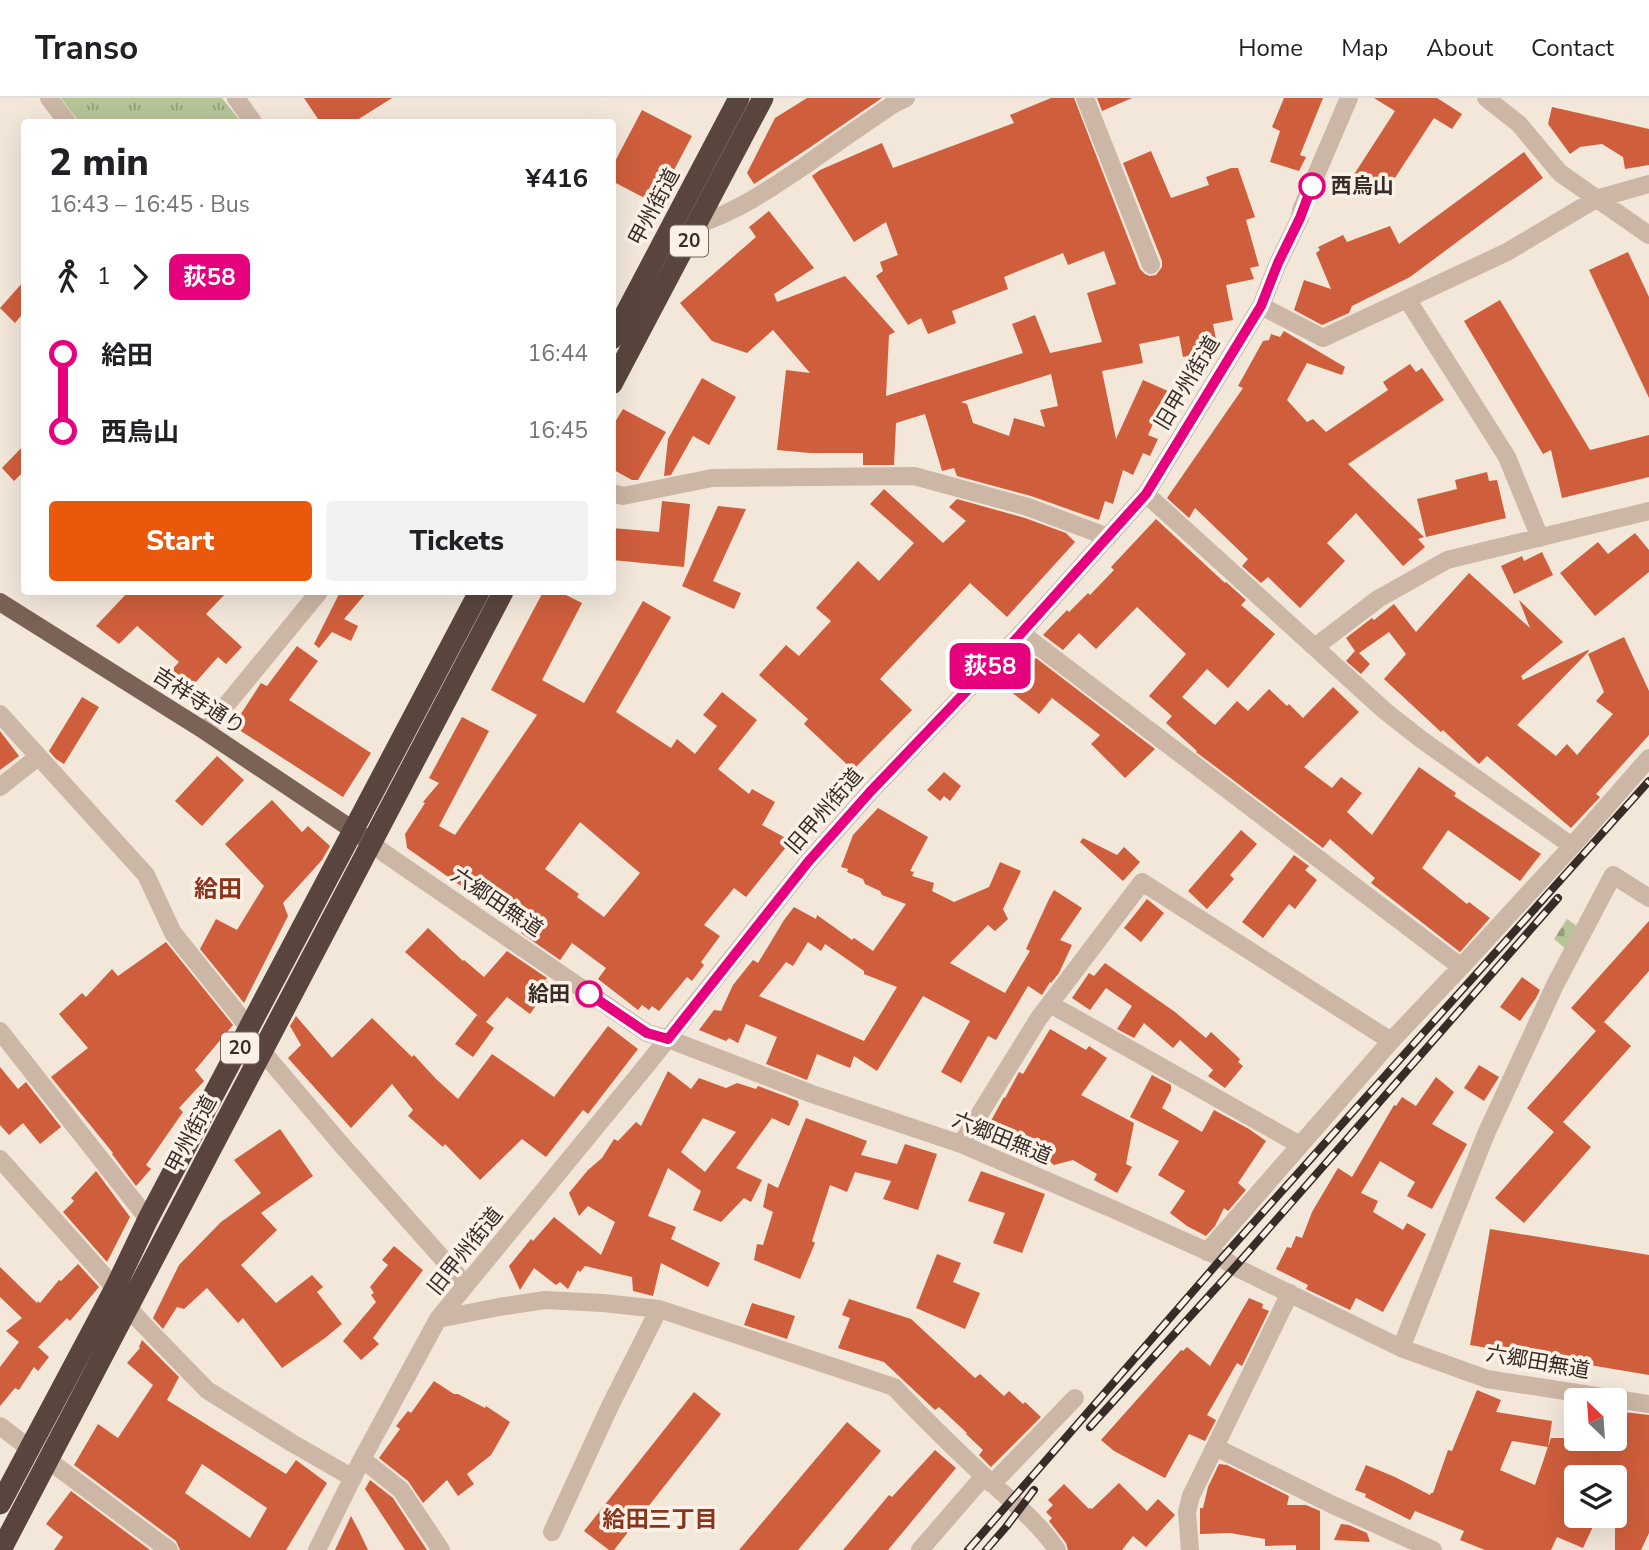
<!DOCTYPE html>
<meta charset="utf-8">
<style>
:root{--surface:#fff;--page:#f2f2f2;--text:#202124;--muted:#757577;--line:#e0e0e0;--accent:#ea580c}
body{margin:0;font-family:"Nunito Sans","Noto Sans JP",sans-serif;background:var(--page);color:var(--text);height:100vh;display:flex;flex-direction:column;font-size:26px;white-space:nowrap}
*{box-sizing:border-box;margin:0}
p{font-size:23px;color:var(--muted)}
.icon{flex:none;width:38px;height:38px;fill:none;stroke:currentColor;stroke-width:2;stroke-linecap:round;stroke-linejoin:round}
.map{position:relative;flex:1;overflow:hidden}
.side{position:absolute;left:21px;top:21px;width:595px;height:476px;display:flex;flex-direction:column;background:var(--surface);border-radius:7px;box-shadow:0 7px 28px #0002}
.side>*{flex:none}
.badge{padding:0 14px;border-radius:10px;font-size:24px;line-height:46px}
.needle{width:46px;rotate:335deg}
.buttons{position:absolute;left:1564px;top:1290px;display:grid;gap:14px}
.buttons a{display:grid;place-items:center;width:63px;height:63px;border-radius:7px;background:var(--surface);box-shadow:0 7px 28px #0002;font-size:35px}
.map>.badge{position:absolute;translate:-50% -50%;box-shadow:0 0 0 4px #fff}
.legs{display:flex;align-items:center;gap:10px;height:77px;padding:0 28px;font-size:23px}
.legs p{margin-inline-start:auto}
.summary{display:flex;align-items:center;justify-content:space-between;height:119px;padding:0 28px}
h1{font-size:38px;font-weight:800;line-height:52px}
.primary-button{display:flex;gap:14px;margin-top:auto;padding:14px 28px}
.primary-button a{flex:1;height:80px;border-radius:7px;background:var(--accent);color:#fff;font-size:28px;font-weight:800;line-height:80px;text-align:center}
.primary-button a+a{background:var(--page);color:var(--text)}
ul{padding:0 28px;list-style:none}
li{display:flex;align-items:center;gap:24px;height:77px;font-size:26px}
li i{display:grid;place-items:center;width:10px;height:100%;margin:0 9px;background:currentColor}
li i::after{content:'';width:18px;height:18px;margin:-9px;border:5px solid;border-radius:50%;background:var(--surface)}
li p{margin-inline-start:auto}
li:first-child i{background:linear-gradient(#0000 50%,currentColor 0)}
li:last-child i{background:linear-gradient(currentColor 50%,#0000 0)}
header{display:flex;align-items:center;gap:42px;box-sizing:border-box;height:98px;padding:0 35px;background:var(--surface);border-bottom:2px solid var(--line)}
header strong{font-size:33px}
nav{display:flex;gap:38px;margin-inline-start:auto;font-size:24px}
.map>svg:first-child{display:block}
.cemetery{fill:url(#cemetery-stones)}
.park{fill:url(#park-tufts)}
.building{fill:#cf5e3c;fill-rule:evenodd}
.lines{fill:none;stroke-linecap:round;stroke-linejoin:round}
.minor{stroke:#ccb6a5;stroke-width:18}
.major{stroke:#7b6256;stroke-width:18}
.highway{stroke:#59453d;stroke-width:21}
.rail-casing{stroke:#372c27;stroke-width:8}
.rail{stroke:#fbf1e6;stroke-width:5;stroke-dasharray:16;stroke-linecap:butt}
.line-1-casing{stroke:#fff;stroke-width:16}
.line-1{stroke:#e6007e;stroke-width:10}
.stop-1-dot{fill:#fff;stroke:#e6007e;stroke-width:3.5}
.labels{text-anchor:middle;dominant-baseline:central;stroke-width:7;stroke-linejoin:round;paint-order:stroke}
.shield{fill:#fbf1e6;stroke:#726760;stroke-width:2}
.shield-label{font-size:19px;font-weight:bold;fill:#372c27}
.stop-label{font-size:21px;font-weight:bold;fill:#372c27;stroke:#fbf1e6;text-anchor:start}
.street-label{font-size:21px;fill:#372c27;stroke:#fbf1e6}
.neighbourhood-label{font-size:23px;font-weight:bold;fill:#8c3319;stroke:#fbf1e6}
.quarter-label{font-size:24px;font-weight:bold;fill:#8c3319;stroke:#fbf1e6}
</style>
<header>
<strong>Transo</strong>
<nav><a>Home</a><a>Map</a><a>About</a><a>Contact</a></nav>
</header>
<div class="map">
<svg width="1649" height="1452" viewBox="0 0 1649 1452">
<defs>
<pattern id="cemetery-stones" width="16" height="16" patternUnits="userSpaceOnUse" patternTransform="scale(1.75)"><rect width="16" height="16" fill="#b6c498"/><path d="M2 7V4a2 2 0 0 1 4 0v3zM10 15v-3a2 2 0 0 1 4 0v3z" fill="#959f7c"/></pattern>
<pattern id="park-tufts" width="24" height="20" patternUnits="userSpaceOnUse" patternTransform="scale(1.75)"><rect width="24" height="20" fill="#b6c498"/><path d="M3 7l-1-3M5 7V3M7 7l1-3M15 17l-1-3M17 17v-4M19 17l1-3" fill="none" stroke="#959f7c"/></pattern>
</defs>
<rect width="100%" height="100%" fill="#f3e7da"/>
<path class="cemetery" d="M1567,821l11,8 -11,23 -13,-11z"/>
<path class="park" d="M61,0h161l19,24h-162z"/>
<path class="building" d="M304,0h88l-38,24h-34z
M807,0h75l-73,50 -55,36 -7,-11 28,-55z
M1051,0h23l66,171 5,5 5,2 6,-1 6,-8v-6l-39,-98 28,-12 20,47 38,-13 -3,-8 25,-9h7l17,49 -9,3 13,46 -9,2 4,11 -28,6 7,35 -20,4 5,25 -35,8 -4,-21 -40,8 4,19 -41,8 14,68 27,-59 25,11 -20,44 10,4 -8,17 -7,-3 -10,22 -10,-5 -10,34 -8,-3 -6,19 -68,-24 -74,-20 -3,-8 -12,3 -17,-57 -29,9 -2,42h-31v-12h-53l-33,-3 9,-80 24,3 -37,-43 -26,23 -35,-12 -32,-38 76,-66 -7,-10 20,-16 45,57 -40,26 3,8 68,-26 50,56 -6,3 -3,61 137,-43 -11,-29 23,-9 15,38 52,-11 -15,-49 29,-9 -12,-33 -36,14 -5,-12 -59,24 4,12 -56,22 4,12 -28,11 -7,-16 -13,7 -32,-49 7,-5 -3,-9 18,-7 -12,-33 -32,20 -42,-66 8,-6 62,-27 11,25 121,-45 -4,-8zM1051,276l7,32 -18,4 5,17 -31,-9 -5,18 -36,-13 -6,-19 -6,-2z
M1097,0h35l-30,13z
M1284,0h39l-23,57 6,2 -7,14 -29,-9 10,-31 -8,-4z
M1374,0h63l25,16 -10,15 -18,-11 -45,69 -16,-10 -5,8 -15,-9 42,-65z
M1552,9l97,22v36l-24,4 -2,-12 -21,-13 -22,3 -10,7 -22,-30z
M642,12l50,26 -36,68 -44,-23v-14z
M1524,54l19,26 -133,99 -58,29 -3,7 -27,12 -28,-15 10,-30 27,9 -15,-36 4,-3 -2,-3 25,-12 4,7 43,-16 9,18z
M1628,154l21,45v101l-60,-128z
M24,183v31l-9,11 -15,-15z
M1500,202l90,150 59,-15v42l-87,21 -11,-48 -8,4 -79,-133z
M1284,233l61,36 -3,8 -35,-12 -20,37 20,22 6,-3 13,13 62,-42 -5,-8 27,-18 6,8 6,-4 22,32 -96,64 76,73 -6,2 7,8 -22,19 -47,-53 -29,30 18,18 -45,47 -32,-31 -7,6 -19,-17 6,-7 -53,-51 -6,10 -22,-20 76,-110 -5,-2 25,-45 6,-1 2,-6 9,3z
M702,280l34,19 -27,48 -16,-9 -22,39 -7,1 4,-37z
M623,311l43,23 -28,48h-6l-20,-11v-42z
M24,347v26l-10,10 -12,-13z
M1487,374l2,9 8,-1 9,38 -80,19 -9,-38 40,-10 -2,-9z
M884,391l59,54 23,-22 -17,-14 8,-8 68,19 41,15 9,9 -68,75 -37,-34 -90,96 32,31 -59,60 -49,-46 4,-5 -49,-44 27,-30 13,11 32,-35 -15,-13 42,-47 21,20 35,-38 -44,-39z
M662,403l28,3 -6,63 -72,-7v-32l47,4z
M718,408l28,3 -33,72 28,12 -7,16 -52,-23z
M1156,421l69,64 1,-1 20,18 -5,5 34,29 -47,54 -21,-19 -25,28 33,28 22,-24 11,10 21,-22 18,17 2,-2 14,14 30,-31 26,25 -55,55 28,21 9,-11 21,16 -15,19 25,23 47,-68 37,26 -2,3 87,58 -21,27 -72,-51 -26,38 45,36 2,-2 21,16 -30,34 -89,-69 4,-5 -45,-39 -7,9 -127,-96 1,-1 -31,-28 6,-7 -23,-20 37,-42 -49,-47 -41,42 -17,-16 -16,17 -20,-15 24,-25 2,2 19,-19 2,2 24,-25 -3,-3z
M1635,435l14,17v22l-54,44 -35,-43 38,-31 10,12z
M1542,454l11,23 -39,19 -13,-28 21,-10 2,5z
M1469,475l61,55 -11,-28 44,42 -42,34 2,4 65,-30 1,1 -72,74 39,31 11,-12 10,11 36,-41 -17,-13 8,-9 -16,-38 36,-17 25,54v44l-53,59 4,3 -29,31 -84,-72 -8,8 -36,-34 -2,2 -57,-53 22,-25 -17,-22 -30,21 11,11 -9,10 -15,-13 9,-10 -9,-13 26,-20 2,2 20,-16 22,28z
M128,494h99l-21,22 36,33 -16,17 -8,-7 -31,35 -20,-17 12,-13 -42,-36 -18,18 -23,-18z
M340,494h27l-23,27 14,7 -7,15 -19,-9 -13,16 -5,-4z
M543,494h17l22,11 -40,77 42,23 59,-102 28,16 -55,95 55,36 6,-9 18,15 22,-28 -14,-11 19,-23 35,28 -39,49 31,25 3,-5 23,13 -13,23 29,16 -45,56 -12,-9 -30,37 16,11 -19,26 3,3 -12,16 -5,-4 -28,34 -7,-5 -3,4 -7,-5 -4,5 -40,-31 8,-11 -34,-25 -12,17 -39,-27 3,-3 -117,-82 -2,-14 20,-31 -2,-1 16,-19 -10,-5 33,-61 27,14 -50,95 16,9 82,-120 -46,-25zM580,724l60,51 -36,44 -27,-20 2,-3 -34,-25z
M297,548l21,15 -29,39 82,53 -28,44 -110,-71 28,-43 6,3z
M1036,560l119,91 -30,29 -34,-34 9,-9 -48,-37 -13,16 -29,-23z
M82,599l17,10 -35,57 -8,-5 -7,-8z
M0,633l19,25 -19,14z
M217,658l27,24 -42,46 -27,-25z
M944,674l17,14 -11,15 -6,-5 -4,5 -13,-11z
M272,702l30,32 6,-6 22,20 -8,14 -39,43 5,13 -44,87 -44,-54 16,-30 21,11 27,-44 -39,-42z
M878,710l50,29 -18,34 4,1 -2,4 22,7 -2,8 22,11 35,-15 11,-25 21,9 -18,38 5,10 -13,12 -7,-6 -38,38 55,30 25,-42 -4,-2 23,-50 5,-9 28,18 -22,32 12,5 -13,28 -8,10 -1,-1 -8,13 -14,-9 -32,54 -8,-4 -27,47 -20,-11 29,-51 -47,-25 -46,75 -23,-15 -4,12 -33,-14 -10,26 -41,-16 11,-27 -31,-13 -8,19 -9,-5 -3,3 -27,-11 15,-20 7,1 12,-26 20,-25 5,3 26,-43 10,-13 22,12 1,-4 35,25 2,-2 19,13 33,-47 -24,-9 -2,-4 -15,-7 -2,-5 -16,-7 1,-3 -7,-2 12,-32zM808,844l13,9 4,-7 39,27v3l33,13 -33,54 -105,-45 27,-34 7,4z
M1241,732l16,14 -27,31 4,4 -27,30 -19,-18z
M1083,740l34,17 7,-8 16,15 -17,19 -43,-39z
M1294,757l15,11 -4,4 12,10 -22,29 -6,-5 -26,34 -21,-16z
M1147,801l17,14 -23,29 -17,-14z
M1649,823v50l-53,60 -25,-23z
M428,830l35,33 1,-1 20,17 23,-26 40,27 -2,2 6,4 -21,30 -23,-17 -21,25 8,6 -21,29 -18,-13 22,-29 5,4 -77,-67z
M166,844l67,83 -38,45 9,11 -25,27 4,4 -37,53 5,4 -15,17 -24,-32 1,-1 -62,-76 37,-29 -29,-34 23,-21 4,4 26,-28 6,7z
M1105,865l70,49 31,26 5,-6 29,27 -2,3 5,4 -18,22 -17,-12 5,-6 -33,-30 -7,8 -29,-25 -10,15 -17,-9 15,-23 -26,-18 -16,22 -18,-12 17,-25 5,3z
M1522,879l18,13 -4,8 -16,23 -20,-14z
M296,918l36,42 40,-40 40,39 2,-2 22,24 22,20 34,-45 62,43 54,-71 30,23 -50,65 -5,-4 -37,47 -24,-18 -42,41 -35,-36 -2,3 -35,-31 5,-6 -21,-26 -41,44 -63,-70 13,-13 -11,-19z
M1604,924l27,24 -68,76 28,25 -67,76 -29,-25 59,-66 -27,-24z
M1050,931l36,21 3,-4 18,12 -26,37 53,28 -8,41 6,3 -15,26 -23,-13 3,-6 -24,-14 -19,5 -43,-33 -5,9 -20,-11 18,-33 1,1 14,-26 4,2z
M1479,967l20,12 -15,24 -20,-13z
M0,969l18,22 8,-7 35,45 -21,17 -17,-21 -14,12 -9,-10z
M668,973l23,18 8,-11 27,10 11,-5 19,6 2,-3 40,15v2l1,1 -10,22 -17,-8 -36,50 26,12 -11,22 -7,-4 -23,24 -28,-12 8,-19 -33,-23 -20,48 28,11 -5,12 49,24 -12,24 -47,-24 -8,33 -20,-5 -1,-14 -47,-11 -5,6 -2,-2 -10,19 -8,-7 -4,3 -22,-17 -14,22 -11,-24 22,-27 2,2 21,-24 47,38 14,-33 -27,-16 -9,10 -10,-23 19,-23 14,-12 12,-19 4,2 18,-19 5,4zM703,1020l33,14 -31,40 -24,-20z
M1152,977l19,10v5l-9,18 40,24 12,-22 35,19 17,12 -28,42 8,7 -18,21 -4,-3 -9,18 -9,10 -19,-10 -17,-13 15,-22 -27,-16 21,-34 -49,-24z
M1436,979l18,15 -22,32 35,20 -35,65 -25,-13 8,-14 -35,-21 -19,32 17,8 -5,11 30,18 4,-7 19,11 -43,78 -27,-14 -6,12 -44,-21 2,-4 -32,-16 11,-22 4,1 5,-12 6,2 10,-26 26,-44 14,9 42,-72 2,1 6,-9 14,9z
M806,1020l61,23 -6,14 36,9 8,-20 32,10 -19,56 -35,-11 8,-18 -36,-9 -8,20 -17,-7 -18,56 3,2 -15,36 -46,-19 3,-16 6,1 10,-33 -10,-5 5,-24 10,5z
M280,1031l33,47 -52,37 16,17 -36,35 35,38 36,-28 11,12 -6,5 25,32 -17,14 -43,30 -39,-50 -5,5 -31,-35 -23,21 -7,-2 -14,22 -10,-11 26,-53 42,-43 40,-29 -27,-33z
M96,1073l34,46 -23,45 -44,-50 11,-11 -3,-3z
M981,1073l64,23 -23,59 -29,-10 12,-30 -37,-12z
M1490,1131l159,26v120l-179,-30z
M394,1148l29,24 -50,68 6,6 -18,16 -18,-19 33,-39 -5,-7 3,-2 -4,-6 18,-22 -6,-5z
M937,1156l24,9 -8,19 27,11 -15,36 -49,-21z
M78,1166l21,23 -29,34 -3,-3 -29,29 11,10 -11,14 -4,-4 -15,23 -4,-2 -15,18v-39l19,-25 -13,-11 16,-13 -22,-21v-30l37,36 1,-2 2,2 19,-23 2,1z
M1249,1200l14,6 -1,4 7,3 -27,55 -5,-3 -30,52 9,5 -11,21 -16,-7 -24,44 -51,-27 -13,-11 80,-90 2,1 4,-4 23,19z
M849,1201l62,20 64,59 5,-4 24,22 5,-5 14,13 2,-2 16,15 -50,50 -12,-12 4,-5 -17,-16 1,-1 -28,-26 -4,3 -51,-48 -46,-14 12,-30 -8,-3z
M752,1205l43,13 -8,23 -43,-14z
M142,1242l37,37 -12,23 119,74 10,-14 31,23 -41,67h-106l-4,-9 -102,-76 24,-41 20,14 35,-53 -26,-22 13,-15 -1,-1zM202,1366l65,44 -17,30 -65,-45z
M434,1283l20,13h4l27,14 1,-2 24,16 -19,33 -24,19 7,10 -16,12 -11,-16 -24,23 -15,-22 -29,-23 21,-29 -4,-3 12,-15 3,2z
M1477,1292l24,10 -5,12 56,9 -4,26 -36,-6 -12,29 35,15 16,-47h64v-27l34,4v118l-8,17h-26v-73h-38v39h21l-15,32 -26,-11 -6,13h-66l-25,-10 4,-9 -49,-20 -5,9 -45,-23 1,-3 -11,-4 11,-25 29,12 35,18 1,-2h2l15,-43 4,1z
M694,1294l27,22 -107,136h-5l-25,-19z
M847,1324l34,29 -83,99h-59z
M935,1352l21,18 -68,82h-45l46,-55 3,2z
M1219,1366l8,1 62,31 -2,9h19l14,6v39h-24v-5l-31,1v-7l-35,-6 -30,1v-26h3l5,-21z
M370,1382l23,18 34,52h-22l-40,-61z
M1119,1385l28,28 11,-12 17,16 -29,32 -13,-11 -11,14h-54l-2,-7 -17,-22 3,-3 -6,-6 7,-7 -5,-5 16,-16 25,25 1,-1 2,1z
M71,1393l79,59h-96l9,-13 -17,-13z
M351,1418l8,15 9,19h-33z
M1341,1426l8,1 18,8 3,9 -36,-2z"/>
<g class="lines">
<path class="minor" d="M49,0l18,24
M236,0l17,24
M1085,0l66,167
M1486,0l33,26 41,49 89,62
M698,126c39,-12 75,-37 109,-60 28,-20 57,-40 85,-59l14,-7
M1407,201l100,158 33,81
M1261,208l62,32 184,-86 89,-53 53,-15
M612,395l11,3 89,-18 202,-2 114,31 80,30
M1146,396l239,217 37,29 150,106
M1021,535l440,334
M1315,549l63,-48 69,-39 202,-49
M0,616l146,161 27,58 77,96
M205,633l114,-139
M0,689l38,-30
M371,744l13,11 263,180 21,6 144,55 149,50 154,66 107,48 13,9 166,81 86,31 162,25
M1050,906l250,141
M0,933l148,188
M262,953l78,92 126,142
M961,1046l78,-126 103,-136 249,159
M0,1061l115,129
M1207,1154l184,-211 70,-74 111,-121 77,-88
M128,1209l13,15 66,68 85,53 61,35
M438,1221l61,-12 46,-7 58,3 56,6 235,78c29,31 60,61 92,91 25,23 52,43 71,72
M1401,1250l85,-214 69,-149 58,-110 36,23
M0,1328l29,22
M1215,1349l118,58 100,45
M362,1361l39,31 40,60
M48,1362l121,90
M992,1386l83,-86
M552,1434l58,-126 49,-97
M317,1452l45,-91 76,-140 212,-258 158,-199 62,-70 147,-154 129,-144 115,-188 17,-43 22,-45 1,-8 48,-112
M920,1452l64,-74
M1190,1452l-3,-38 4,-16 99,-203"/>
<path class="major" d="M0,504l205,129 160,107"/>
<path class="highway" d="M612,241l127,-241
M612,286l151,-286
M0,1406l115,-216 33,-69 331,-627
M1,1452l502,-958"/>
<defs>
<path id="rail" d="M1090,1329l145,-160 323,-369
M968,1452l254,-292 427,-477
M986,1452l20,-23 28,-37"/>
</defs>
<use href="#rail" class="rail-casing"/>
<use href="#rail" class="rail"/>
</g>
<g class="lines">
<defs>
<path id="line-1" d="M589,896l58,39 21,6 140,-177 62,-70 147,-154 129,-144 115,-188 17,-43 22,-45 12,-32"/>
</defs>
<use href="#line-1" class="line-1-casing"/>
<use href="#line-1" class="line-1"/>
</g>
<g class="stop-1-dot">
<circle cx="1312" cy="88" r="12"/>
<circle cx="589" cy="896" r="12"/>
</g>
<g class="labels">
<g class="shield">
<rect x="670" y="127.5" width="38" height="31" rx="5"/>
<rect x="221" y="934.5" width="38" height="31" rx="5"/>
</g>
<g class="shield-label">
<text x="689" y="143">20</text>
<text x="240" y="950">20</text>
</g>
<g class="stop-label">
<text x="1331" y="88">西烏山</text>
<text x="570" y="896" text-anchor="end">給田</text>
</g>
<g class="street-label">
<text transform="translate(654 109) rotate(-62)">甲州街道</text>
<text transform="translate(1187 285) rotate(-59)">旧甲州街道</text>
<text transform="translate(199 603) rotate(33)">吉祥寺通り</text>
<text transform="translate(824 713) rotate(-49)">旧甲州街道</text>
<text transform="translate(497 804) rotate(34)">六郷田無道</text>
<text transform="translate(191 1036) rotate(-62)">甲州街道</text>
<text transform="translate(1002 1040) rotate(22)">六郷田無道</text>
<text transform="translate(465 1153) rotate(-51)">旧甲州街道</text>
<text transform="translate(1538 1264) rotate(10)">六郷田無道</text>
</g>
<g class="neighbourhood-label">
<text x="660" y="1421">給田三丁目</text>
</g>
<g class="quarter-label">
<text x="218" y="791">給田</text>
</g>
</g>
</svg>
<div class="buttons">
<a><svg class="needle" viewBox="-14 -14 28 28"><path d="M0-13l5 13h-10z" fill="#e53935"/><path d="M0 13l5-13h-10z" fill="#757577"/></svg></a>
<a><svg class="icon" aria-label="layers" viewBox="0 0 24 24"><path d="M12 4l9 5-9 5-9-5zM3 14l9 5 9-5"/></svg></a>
</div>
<b class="badge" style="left:990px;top:568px;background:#e6007e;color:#fff">荻58</b>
<section class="side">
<div class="summary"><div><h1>2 min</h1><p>16:43 – 16:45 · Bus</p></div><b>¥416</b></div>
<div class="legs"><svg class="icon" aria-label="walk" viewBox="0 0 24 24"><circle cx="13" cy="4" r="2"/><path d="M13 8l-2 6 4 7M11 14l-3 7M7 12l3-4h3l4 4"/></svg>1<svg class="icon" aria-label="forward" viewBox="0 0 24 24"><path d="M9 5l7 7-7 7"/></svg><b class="badge" style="background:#e6007e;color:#fff">荻58</b></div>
<ul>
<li><i style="color:#e6007e"></i><b>給田</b><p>16:44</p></li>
<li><i style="color:#e6007e"></i><b>西烏山</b><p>16:45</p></li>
</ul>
<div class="primary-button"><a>Start</a><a>Tickets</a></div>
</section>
</div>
